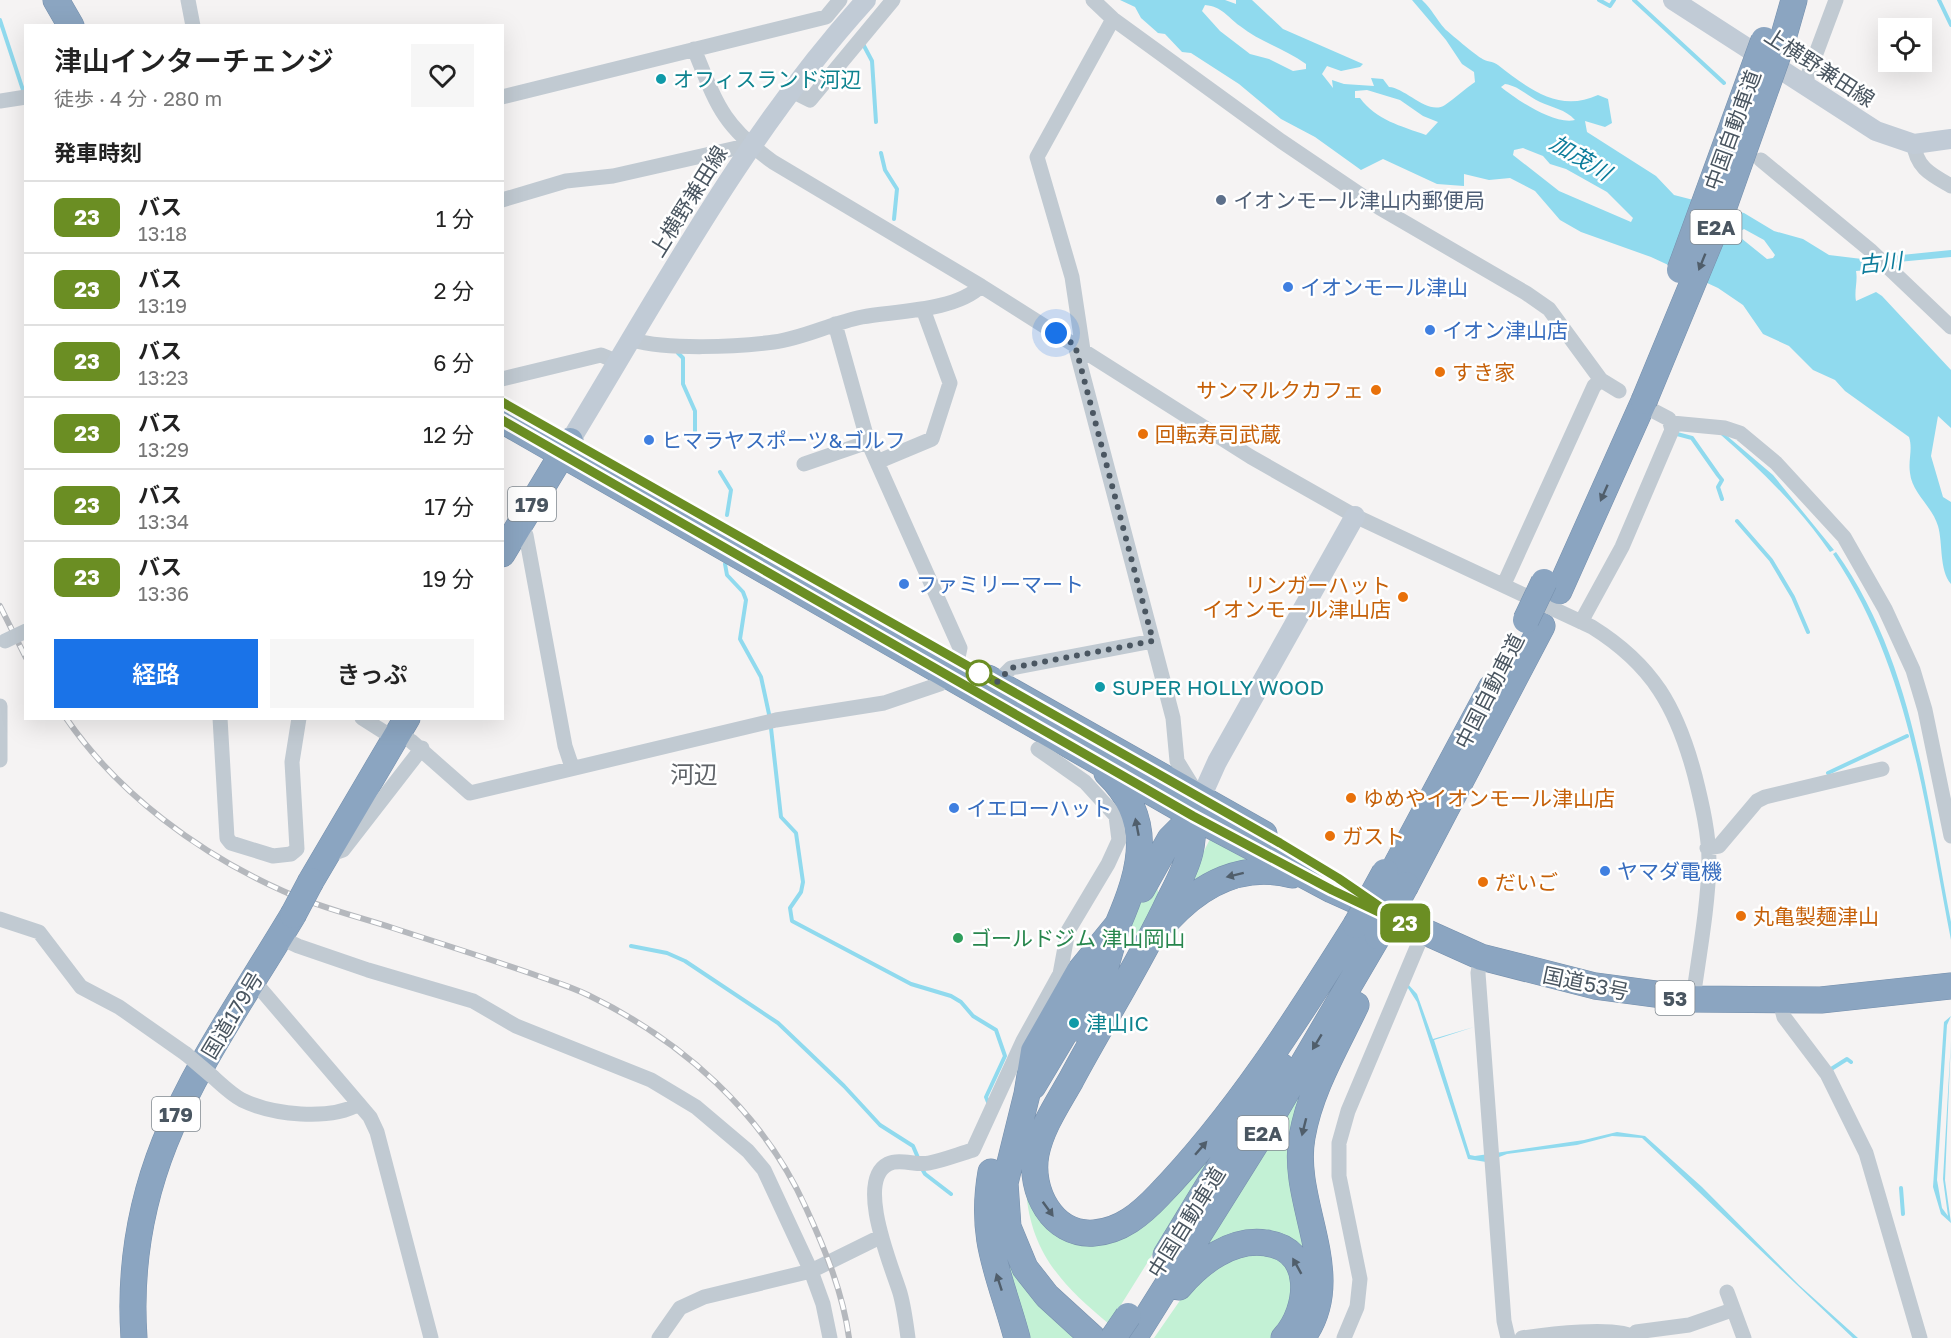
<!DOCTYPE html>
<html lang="ja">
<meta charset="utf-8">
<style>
:root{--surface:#fff;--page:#f6f6f6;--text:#222;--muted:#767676;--line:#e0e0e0;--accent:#1a73e8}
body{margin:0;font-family:"Golos Text","Noto Sans JP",sans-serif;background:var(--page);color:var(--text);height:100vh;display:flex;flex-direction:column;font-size:22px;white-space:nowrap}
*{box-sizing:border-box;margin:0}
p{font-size:20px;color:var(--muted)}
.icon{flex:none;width:33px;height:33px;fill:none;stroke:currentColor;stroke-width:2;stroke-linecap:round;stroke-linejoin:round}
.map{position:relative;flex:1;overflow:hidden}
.panel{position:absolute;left:24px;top:24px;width:480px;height:696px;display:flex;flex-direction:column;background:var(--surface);border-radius:0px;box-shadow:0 6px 24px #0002}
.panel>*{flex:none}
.badge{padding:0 12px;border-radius:9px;font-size:21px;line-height:39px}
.tools{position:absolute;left:1878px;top:18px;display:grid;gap:12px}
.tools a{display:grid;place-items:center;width:54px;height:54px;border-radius:0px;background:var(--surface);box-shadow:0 6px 24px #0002;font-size:30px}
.you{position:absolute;width:30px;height:30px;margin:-15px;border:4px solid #fff;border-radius:50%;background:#1a73e8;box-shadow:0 0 0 9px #1a73e833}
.map>.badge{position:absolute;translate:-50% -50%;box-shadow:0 0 0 3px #fff}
h2{padding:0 30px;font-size:22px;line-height:54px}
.round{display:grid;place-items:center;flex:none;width:63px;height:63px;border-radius:0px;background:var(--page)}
.overview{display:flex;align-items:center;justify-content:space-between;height:102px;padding:0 30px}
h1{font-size:28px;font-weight:600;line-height:45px}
.cta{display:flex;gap:12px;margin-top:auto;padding:12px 30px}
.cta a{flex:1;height:69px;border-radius:0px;background:var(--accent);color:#fff;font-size:24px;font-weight:600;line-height:69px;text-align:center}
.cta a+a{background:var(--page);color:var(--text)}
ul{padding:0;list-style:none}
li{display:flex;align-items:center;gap:18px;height:72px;padding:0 30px;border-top:2px solid var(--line)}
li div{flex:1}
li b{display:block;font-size:22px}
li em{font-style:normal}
li .badge{min-width:66px;font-weight:700;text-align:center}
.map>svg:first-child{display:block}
.green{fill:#c3f1d5}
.water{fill:#90daee;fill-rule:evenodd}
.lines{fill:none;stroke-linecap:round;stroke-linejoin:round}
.stream{stroke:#90daee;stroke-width:4}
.highway-casing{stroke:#7690ad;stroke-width:27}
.street{stroke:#c1cad2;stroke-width:15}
.secondary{stroke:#c1cbd6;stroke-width:20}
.highway{stroke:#8ba5c1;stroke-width:26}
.rail-casing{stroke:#b5b8bd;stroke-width:6}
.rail{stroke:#fff;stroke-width:4;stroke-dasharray:11;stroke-linecap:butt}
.highway-bridge-casing{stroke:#7690ad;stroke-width:27;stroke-linecap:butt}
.street-bridge{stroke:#c1cad2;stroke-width:15}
.highway-bridge{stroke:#8ba5c1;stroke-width:26}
.oneway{fill:#505e6b}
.line-casing{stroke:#fff;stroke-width:14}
.line{stroke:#6b8e23;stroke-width:9}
.walk{stroke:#4a5661;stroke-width:6;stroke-dasharray:0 10.8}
.culture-dot{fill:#0f9aa8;stroke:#fff;stroke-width:2}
.service-dot{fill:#5c6f8a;stroke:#fff;stroke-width:2}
.shop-dot{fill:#3f7fe0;stroke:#fff;stroke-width:2}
.food-dot{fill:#e8710a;stroke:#fff;stroke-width:2}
.stop-dot{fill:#fff;stroke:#6b8e23;stroke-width:3}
.leisure-dot{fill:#2e9e5b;stroke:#fff;stroke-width:2}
.labels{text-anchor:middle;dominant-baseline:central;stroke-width:5;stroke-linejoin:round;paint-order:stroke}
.shield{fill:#fff;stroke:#808990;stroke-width:1.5}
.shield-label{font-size:20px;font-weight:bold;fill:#4a5661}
.street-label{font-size:21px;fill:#4a5661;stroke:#fff}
.culture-label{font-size:21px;fill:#0d838f;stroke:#fff;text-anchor:start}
.service-label{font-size:21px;fill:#4e5e75;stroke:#fff;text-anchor:start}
.shop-label{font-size:21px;fill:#366cbe;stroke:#fff;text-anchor:start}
.food-label{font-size:21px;fill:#c56008;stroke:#fff;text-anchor:start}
.leisure-label{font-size:21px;fill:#27864d;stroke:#fff;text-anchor:start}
.water-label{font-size:22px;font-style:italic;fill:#0c7c9b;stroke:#fff}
.quarter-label{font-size:24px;fill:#5f6368;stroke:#fff}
</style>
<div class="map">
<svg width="1951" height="1338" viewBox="0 0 1951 1338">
<rect width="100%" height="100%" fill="#f5f3f3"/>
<path class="green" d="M1210,839l35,20 2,5 -63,27z
M1145,882l12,5 3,13 -19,33 -4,1 -7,-9z
M1333,1035l-29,69 9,149 -21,-6 -97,13z
M1274,1060l-165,264c-47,-39 -79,-72 -83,-135l72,50z
M992,1229l91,109h-61z
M1238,1252l38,3 14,16 6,28 -24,39h-118l36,-52z"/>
<path class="water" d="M1120,0h105l11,4v-4h16l31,29 80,35 -3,3 -19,4 -14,-5 -5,8 11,14 -1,-8 12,4 30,2 -3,-8 12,1 6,8c17,1 39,29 56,18 10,-7 20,-16 30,-23l-1,-10 -12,-8 -16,-24 -34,-40h10c10,9 14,19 23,29 2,2 33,28 36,29 5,4 12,3 17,7 31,24 61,48 100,30l10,4 4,24 -7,4 -20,-6 2,11 69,44 18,19 70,18 30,18 29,8 26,16 33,4 89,-9v7l-53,5 -20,7 -22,2c2,10 -2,20 0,30l20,-9 6,4 69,74v58l-13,-12 -7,40 12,41 8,5v82c-12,-14 -8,-41 -13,-58 -6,-20 -26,-33 -28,-53 -2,-13 3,-24 -1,-36l-64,-46 -10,-11 -22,-10 -24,-24 -26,-12 -20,-29 -25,-17 -67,-31 -70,-25 -21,-12 -25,-29 -25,-13 -21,2 -25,-6v12l-27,-2 -54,-25 -22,11 -46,-33 -34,-18 -42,-35 -48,-31 -9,-1 -17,-18 -7,-1 -17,-15 -6,-11zM1205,5c18,2 21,11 35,21 20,16 45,23 66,38v5l-13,2 -24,-12 -19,-5 -30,-23 -18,-20zM1505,84c14,2 22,12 35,18 13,6 25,7 35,18 -21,5 -58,-20 -74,-33zM1367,90l33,10 23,16 15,6 -12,13c-25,-9 -50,-15 -66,-37h-5v-7zM1523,148l20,8 7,8 16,5 41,23 26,26 -2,4 -72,-31 -46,-36 1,-5zM1744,229l20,11 11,15 -2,3 -6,1 -31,-25z
M1721,435h5l47,40 61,75 -4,2c-31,-45 -68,-81 -109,-117z
M1836,552c77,108 90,243 115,370v18c-26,-133 -41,-271 -118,-386z
M1406,982l11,12 16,45 41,-12 -40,13 36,115 5,1 109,-16 33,-8 28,4 57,51 97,98 59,53h-5l-211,-200 -30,-2 -35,9 -70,9 -21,8 -18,-3 -51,-157 -11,-17z
M1951,1016l-4,9 -10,155 5,28 6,8 -5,-37 8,-139 -6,140 6,43 -10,-9 -8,-27 11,-165z"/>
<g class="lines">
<path class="stream" d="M1599,0l11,6 4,-6
M1634,0l90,83
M1939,0l12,25
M0,20l23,70
M863,44l9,17 4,61
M881,153l4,17 12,19 -3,30
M678,353l5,5v26l12,27v20
M1677,434l15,4 26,37 4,5 -4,7 4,12
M720,472l11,18 -4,25
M1737,521l34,39 22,37 15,35
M725,564l2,11 16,17 3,8 -6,39 21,38 8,37
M771,728l10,89 15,16 7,49 -2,10 -11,16 2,13 119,63 40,12 10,6 12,14 23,14 9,26 -19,41 2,5
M1828,773l79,-37
M631,946l36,7 18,8 93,62 66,63 36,39 33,21 6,14
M1828,1071l19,-12 4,3
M921,1167l4,7 26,20
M1901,1188l2,26"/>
<defs>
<path id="highway" d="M56,0l15,26
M1780,49l14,-49
M502,420l691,396 139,74 149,67 114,29 98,13 128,1 130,-14
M502,554l68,-113
M1559,591l85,-190
M988,678l276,156
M1107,773c53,51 31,106 5,165
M1193,816c0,11 0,24 -3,36 -4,17 -13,33 -21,49 -29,62 -66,119 -98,179 -13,23 -30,48 -35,74 -7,36 16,82 58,79 27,-2 47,-19 65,-38 77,-80 138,-176 197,-270
M1391,875l100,-187
M311,881l96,-163
M1406,885l136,-259
M1142,889l28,-50 23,-23
M1168,920c33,-36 75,-58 124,-45
M1077,1028l23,-42 15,-52
M1033,1086l46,-77
M991,1172c-12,68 9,103 26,166
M1166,1255l115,-189
M1179,1287c21,-25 53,-49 87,-44 50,6 44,67 18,95
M134,1338c-12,-176 74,-281 159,-423
M1093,1338l-46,-42 -22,-28 -17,-41 -3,-44 22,-89 7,-43 45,-79 40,-49
M1134,1338l129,-206 115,-196
M1302,1338c46,-62 -12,-134 0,-201 8,-47 34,-90 54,-132"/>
</defs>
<use href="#highway" class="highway-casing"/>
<path class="street" d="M188,0l5,26
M1093,0l20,19 168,122 99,67 146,85 23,16 52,71
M694,49c23,56 28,76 79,113l208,124 270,171 104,59 237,111c61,38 85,81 103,149 7,28 14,58 14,86 -1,46 -10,92 -16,137
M1805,83l31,-83
M790,90l20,10 83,-100
M502,97l324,-80 14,-17
M0,101l26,-4
M1914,144c2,24 18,31 37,42
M1761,160l109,90 81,77
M502,200l64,-19 47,-5 137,-31
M632,340c37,10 103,7 142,2 30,-4 58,-19 88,-25 33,-6 94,-6 119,-31
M1075,345l98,373 4,43 19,31
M1083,350l-11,-73 -35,-120 76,-138
M502,379l99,-24 17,7
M1672,423l53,5 15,5 36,30 68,74 41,72 28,61 12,40 26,126
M877,462l55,-23 18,-56 -27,-74
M804,464l64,-22
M518,526l8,9 39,211 7,21
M1504,584l90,-198 7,-6 18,11
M1581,622l41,-75 50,-117 -3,-11 -19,-10
M996,683l15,-15 142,-27
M0,706v54
M220,718l7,120 4,5 42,13 18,-2 6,-5 -5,-87 7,-44
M362,718l33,21
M411,741l59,52 306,-73 108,-17 56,-19 9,-8 8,-14 3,-14 -92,-206 -33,-118
M1707,848l12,-2 38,-45 8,-4 117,-28
M329,855l14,-5 79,-102
M0,919l39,13 42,55 38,20 67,47
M279,937l19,9 70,24 105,31 43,25 135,54 45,27 52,44 16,19 47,101 12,33 7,34
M1481,957l-3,16 26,348 4,17
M253,980l117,137 7,15 54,206
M1780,1002l4,15 43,57 39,79 54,185
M213,1077c9,8 18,17 29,23 31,15 87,21 117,4
M1727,1292l17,46
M1633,1336l3,-4 53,-7 43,-15
M659,1338l21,-30 24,-11 107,-26 69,-34
M908,1338c-2,-15 -4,-31 -8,-45 -8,-26 -45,-112 -12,-129 12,-6 29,2 41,-1 15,-3 30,-9 44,-13l50,-109 37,-67 8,-43 40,-67 11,-24 -3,-24 -31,-34 -47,-33
M1344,1338l13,-31 3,-28 -21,-103v-33l9,-32 75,-178
M1522,1338c21,-3 98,-13 112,0"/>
<path class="secondary" d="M1673,0l203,131 38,13 37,-5
M570,441c92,-151 176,-309 296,-441
M1195,811l22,-49 138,-246"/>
<use href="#highway" class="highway"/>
<defs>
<path id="rail" d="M0,606l26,52
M66,718c52,76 134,136 217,173 35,16 73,25 110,37 49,16 97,31 145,48 17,6 34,11 50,19 93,45 175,117 218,213 19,41 37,85 43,130"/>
</defs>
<use href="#rail" class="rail-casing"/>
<use href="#rail" class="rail"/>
<defs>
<path id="highway-bridge" d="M1680,270l84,-230
M1644,401l77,-186 59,-166
M1526,620l18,-38
M293,915l18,-34
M1356,925l29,-53
M1378,936l28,-51
M1113,1338l15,-22"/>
</defs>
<use href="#highway-bridge" class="highway-bridge-casing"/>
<path class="street-bridge" d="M5,641l21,-10
M186,1054l27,23"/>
<use href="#highway-bridge" class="highway-bridge"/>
</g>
<defs><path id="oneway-solid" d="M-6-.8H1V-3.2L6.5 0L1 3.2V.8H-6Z" transform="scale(1.5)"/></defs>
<g class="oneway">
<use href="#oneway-solid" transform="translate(1702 262) rotate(112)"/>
<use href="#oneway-solid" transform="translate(1604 493) rotate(114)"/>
<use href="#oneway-solid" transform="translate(1137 827) rotate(-101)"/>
<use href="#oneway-solid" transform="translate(1235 875) rotate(166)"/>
<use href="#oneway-solid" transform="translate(1317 1042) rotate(121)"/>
<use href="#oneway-solid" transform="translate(1304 1127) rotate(104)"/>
<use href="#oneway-solid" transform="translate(1201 1148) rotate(-49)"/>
<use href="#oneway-solid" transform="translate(1048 1209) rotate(54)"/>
<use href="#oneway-solid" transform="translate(1297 1266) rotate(-119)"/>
<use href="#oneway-solid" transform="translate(999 1282) rotate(-108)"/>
</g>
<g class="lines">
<defs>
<path id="line" d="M502,402l778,441 58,35 70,48 -76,-36 -139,-74 -691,-396"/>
</defs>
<use href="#line" class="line-casing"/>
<use href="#line" class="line"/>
<path class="walk" d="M979,673l17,10 15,-15 142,-27 -78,-296 -19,-12"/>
</g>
<g class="culture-dot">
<circle cx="661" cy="79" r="6"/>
<circle cx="1100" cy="687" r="6"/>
<circle cx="1074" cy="1023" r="6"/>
</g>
<circle class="service-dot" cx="1221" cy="200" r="6"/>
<g class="shop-dot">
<circle cx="1288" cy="287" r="6"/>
<circle cx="1430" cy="330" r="6"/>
<circle cx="649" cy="440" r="6"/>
<circle cx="904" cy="584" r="6"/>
<circle cx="954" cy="808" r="6"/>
<circle cx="1605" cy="871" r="6"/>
</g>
<g class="food-dot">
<circle cx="1440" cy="372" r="6"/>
<circle cx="1376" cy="390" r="6"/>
<circle cx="1143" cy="434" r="6"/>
<circle cx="1403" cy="597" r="6"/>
<circle cx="1351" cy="798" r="6"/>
<circle cx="1330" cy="836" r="6"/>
<circle cx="1483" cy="882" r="6"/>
<circle cx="1741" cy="916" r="6"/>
</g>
<circle class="stop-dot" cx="979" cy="673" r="12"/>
<circle class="leisure-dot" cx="958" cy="938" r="6"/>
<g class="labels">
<g class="shield">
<rect x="1690.5" y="210" width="51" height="34" rx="4.5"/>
<rect x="508" y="487" width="48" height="34" rx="4.5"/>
<rect x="1655.5" y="981" width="39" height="34" rx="4.5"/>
<rect x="152" y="1097" width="48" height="34" rx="4.5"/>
<rect x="1237.5" y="1116" width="51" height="34" rx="4.5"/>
</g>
<g class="shield-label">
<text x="1716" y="227">E2A</text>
<text x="532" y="504">179</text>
<text x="1675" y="998">53</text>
<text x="176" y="1114">179</text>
<text x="1263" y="1133">E2A</text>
</g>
<g class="street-label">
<text transform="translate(1820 67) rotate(33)">上横野兼田線</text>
<text transform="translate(1732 130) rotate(-70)">中国自動車道</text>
<text transform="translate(688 201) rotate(-58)">上横野兼田線</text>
<text transform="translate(1489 691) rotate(-63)">中国自動車道</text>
<text transform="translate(1586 983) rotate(12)">国道53号</text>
<text transform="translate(232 1015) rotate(-59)">国道179号</text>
<text transform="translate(1186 1222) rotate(-58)">中国自動車道</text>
</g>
<g class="culture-label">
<text x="673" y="79">オフィスランド河辺</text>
<text x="1112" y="687">SUPER HOLLY WOOD</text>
<text x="1086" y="1023">津山IC</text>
</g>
<g class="service-label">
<text x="1233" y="200">イオンモール津山内郵便局</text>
</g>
<g class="shop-label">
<text x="1300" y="287">イオンモール津山</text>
<text x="1442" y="330">イオン津山店</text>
<text x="661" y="440">ヒマラヤスポーツ&amp;ゴルフ</text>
<text x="916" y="584">ファミリーマート</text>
<text x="966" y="808">イエローハット</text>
<text x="1617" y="871">ヤマダ電機</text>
</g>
<g class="food-label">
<text x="1452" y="372">すき家</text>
<text x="1364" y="390" text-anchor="end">サンマルクカフェ</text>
<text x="1155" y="434">回転寿司武蔵</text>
<text x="1391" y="585" text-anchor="end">リンガーハット<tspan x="1391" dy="24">イオンモール津山店</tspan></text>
<text x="1363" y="798">ゆめやイオンモール津山店</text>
<text x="1342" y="836">ガスト</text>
<text x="1495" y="882">だいご</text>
<text x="1753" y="916">丸亀製麺津山</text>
</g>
<g class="leisure-label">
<text x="970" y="938">ゴールドジム 津山岡山</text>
</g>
<g class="water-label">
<text transform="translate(1581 157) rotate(31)">加茂川</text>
<text transform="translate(1880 262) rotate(-6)">古川</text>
</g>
<g class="quarter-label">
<text x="694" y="773">河辺</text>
</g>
</g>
</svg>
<div class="tools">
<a><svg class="icon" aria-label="locate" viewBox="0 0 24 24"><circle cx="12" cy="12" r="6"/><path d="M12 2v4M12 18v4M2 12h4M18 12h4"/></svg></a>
</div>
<div class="you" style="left:1056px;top:333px"></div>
<b class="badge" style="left:1405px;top:923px;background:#6b8e23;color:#fff">23</b>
<section class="panel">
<div class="overview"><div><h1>津山インターチェンジ</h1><p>徒歩 · 4 分 · 280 m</p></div><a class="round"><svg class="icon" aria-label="heart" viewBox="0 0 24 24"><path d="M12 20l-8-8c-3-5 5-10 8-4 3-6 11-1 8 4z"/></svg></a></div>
<h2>発車時刻</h2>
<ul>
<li><span class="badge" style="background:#6b8e23;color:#fff">23</span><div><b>バス</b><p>13:18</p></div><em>1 分</em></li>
<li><span class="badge" style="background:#6b8e23;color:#fff">23</span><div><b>バス</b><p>13:19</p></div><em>2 分</em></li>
<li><span class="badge" style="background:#6b8e23;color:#fff">23</span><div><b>バス</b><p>13:23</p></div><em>6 分</em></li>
<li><span class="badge" style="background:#6b8e23;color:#fff">23</span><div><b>バス</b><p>13:29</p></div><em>12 分</em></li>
<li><span class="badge" style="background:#6b8e23;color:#fff">23</span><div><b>バス</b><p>13:34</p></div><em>17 分</em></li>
<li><span class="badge" style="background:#6b8e23;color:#fff">23</span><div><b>バス</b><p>13:36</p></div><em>19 分</em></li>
</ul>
<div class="cta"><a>経路</a><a>きっぷ</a></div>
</section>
</div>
